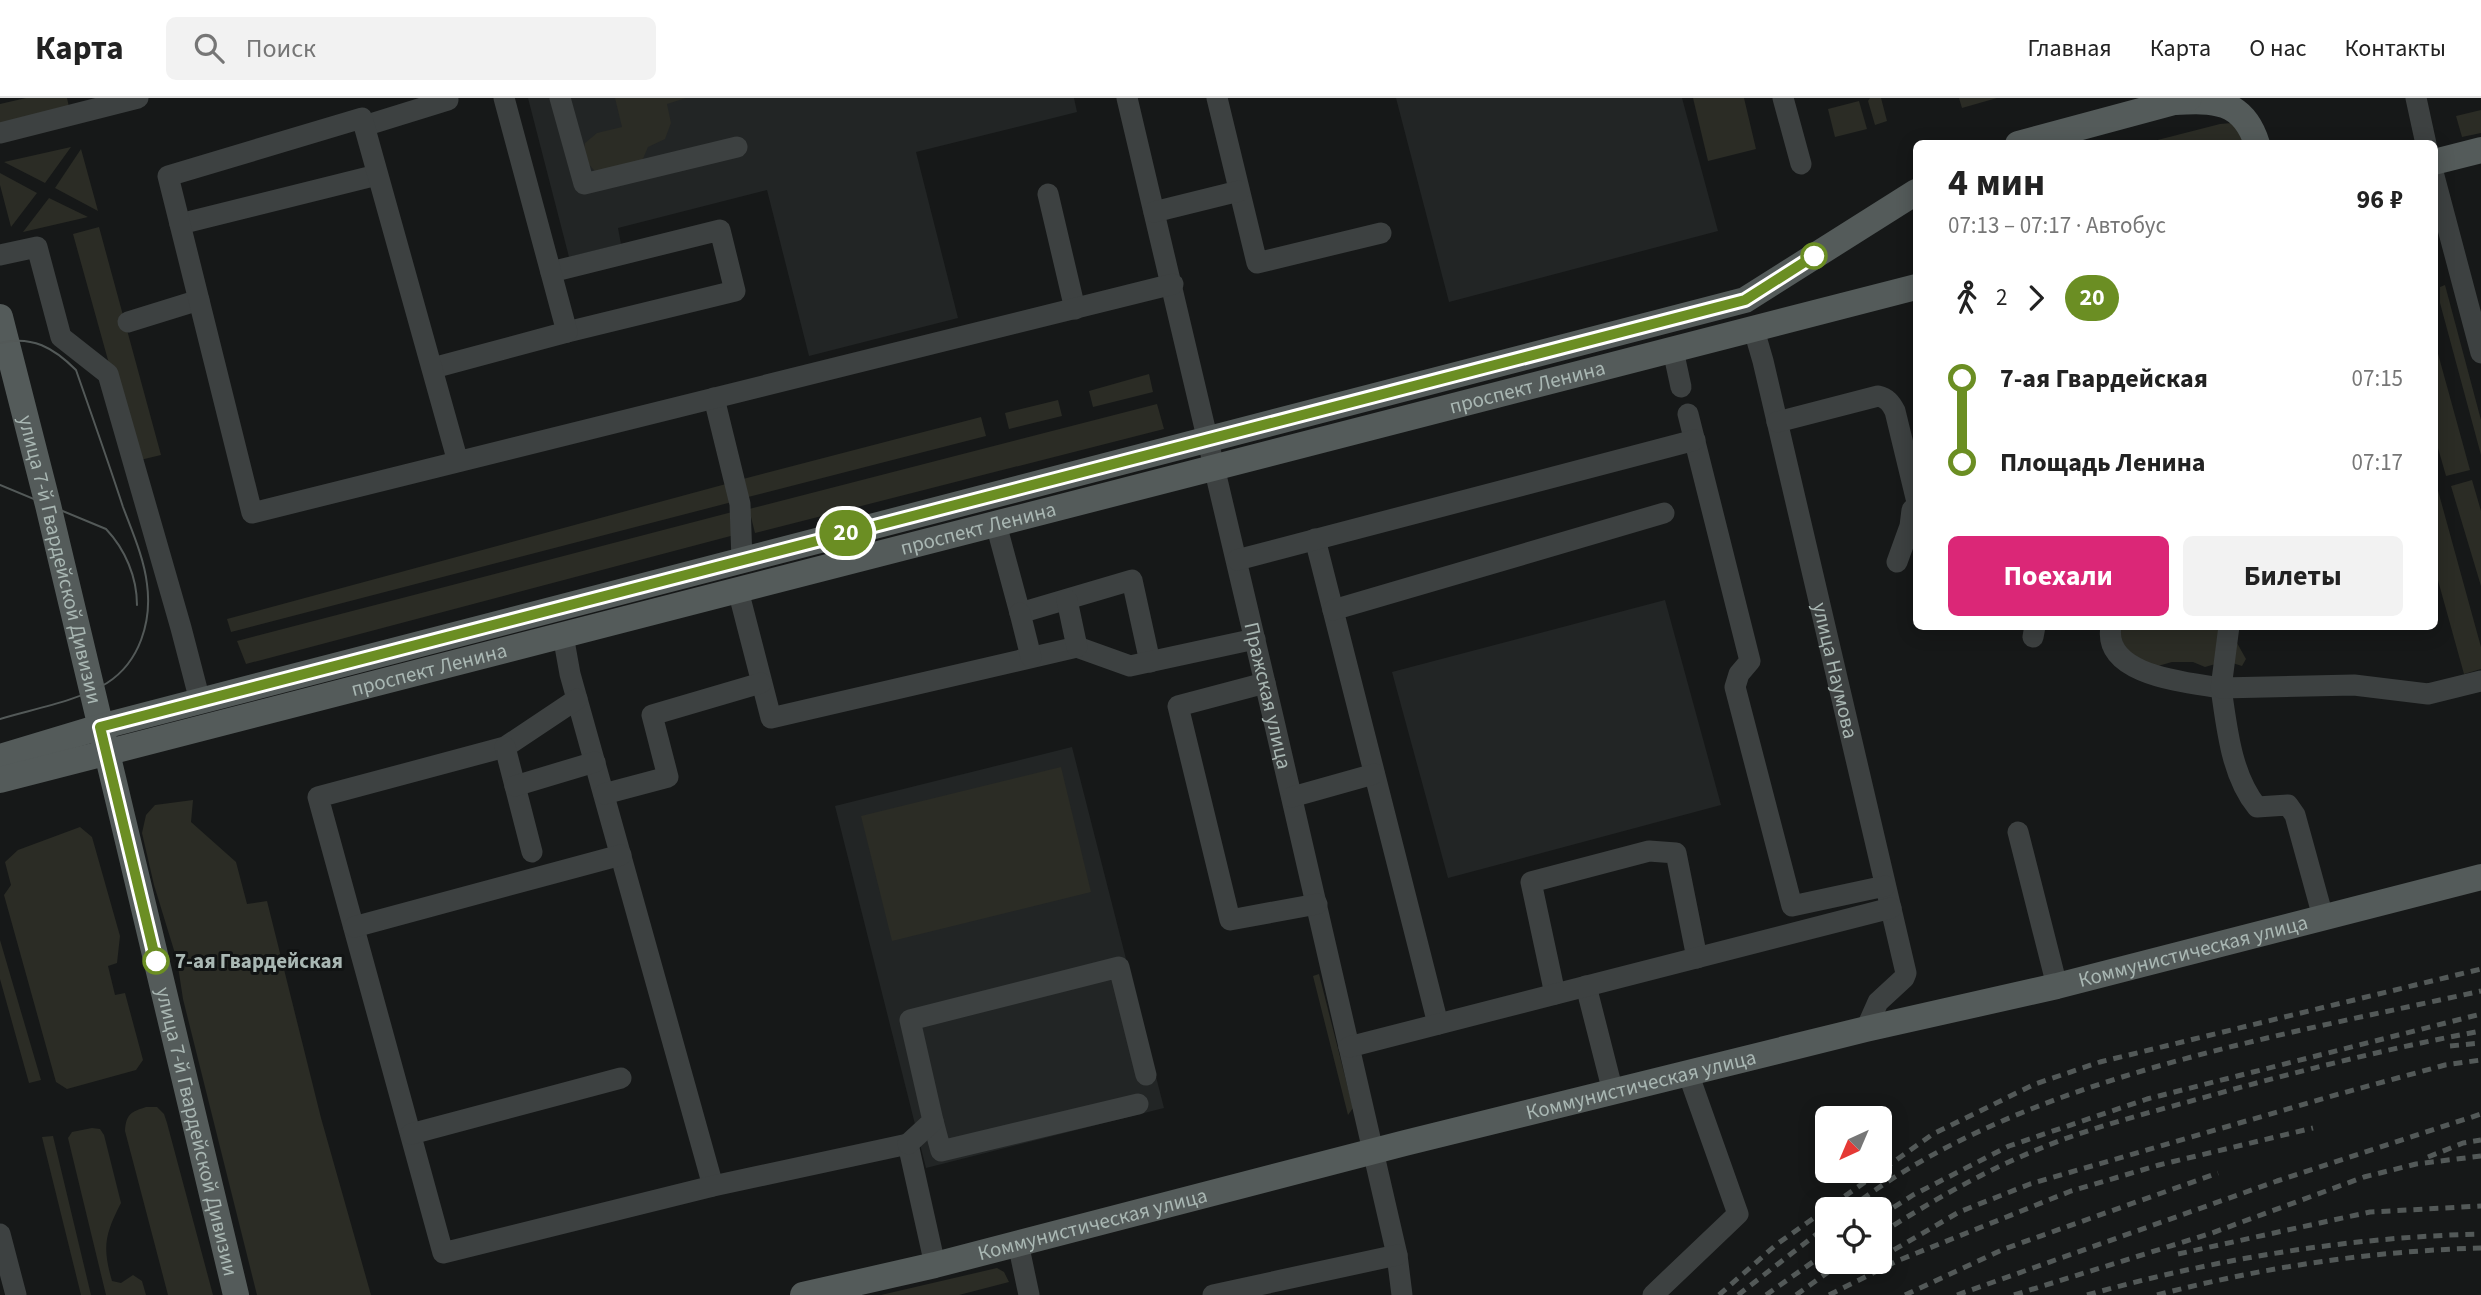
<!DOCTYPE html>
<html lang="ru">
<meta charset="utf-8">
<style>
:root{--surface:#fff;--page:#f2f2f2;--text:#222;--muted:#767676;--line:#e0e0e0;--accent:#db2777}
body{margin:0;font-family:"Source Sans 3",sans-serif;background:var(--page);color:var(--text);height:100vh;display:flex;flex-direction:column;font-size:26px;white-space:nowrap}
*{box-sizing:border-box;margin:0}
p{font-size:23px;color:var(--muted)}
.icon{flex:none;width:38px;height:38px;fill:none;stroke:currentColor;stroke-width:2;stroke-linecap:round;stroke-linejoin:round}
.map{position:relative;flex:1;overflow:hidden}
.sheet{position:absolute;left:1913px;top:42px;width:525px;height:490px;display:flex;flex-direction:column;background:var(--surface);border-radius:10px;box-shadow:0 4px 18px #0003}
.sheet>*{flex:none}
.badge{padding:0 14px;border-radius:23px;font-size:24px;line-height:46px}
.needle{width:46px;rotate:224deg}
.buttons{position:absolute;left:1815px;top:1008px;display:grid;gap:14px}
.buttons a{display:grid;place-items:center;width:77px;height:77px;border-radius:10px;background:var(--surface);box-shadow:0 4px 18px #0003;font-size:35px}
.map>.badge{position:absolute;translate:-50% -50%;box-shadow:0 0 0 4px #fff}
.legs{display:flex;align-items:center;gap:10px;height:77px;padding:0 35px;font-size:23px}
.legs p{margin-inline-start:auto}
.overview{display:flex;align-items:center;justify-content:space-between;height:119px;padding:0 35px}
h1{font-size:38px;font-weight:700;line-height:52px}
.action{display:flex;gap:14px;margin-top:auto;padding:14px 35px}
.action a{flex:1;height:80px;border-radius:10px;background:var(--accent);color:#fff;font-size:28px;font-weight:700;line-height:80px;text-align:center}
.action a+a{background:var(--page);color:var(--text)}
ul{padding:0 35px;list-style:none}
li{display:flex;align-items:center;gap:24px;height:84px;font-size:26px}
li i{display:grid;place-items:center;width:10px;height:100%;margin:0 9px;background:currentColor}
li i::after{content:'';width:18px;height:18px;margin:-9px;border:5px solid;border-radius:50%;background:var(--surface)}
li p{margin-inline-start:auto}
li:first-child i{background:linear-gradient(#0000 50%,currentColor 0)}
li:last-child i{background:linear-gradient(currentColor 50%,#0000 0)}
header{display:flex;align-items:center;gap:42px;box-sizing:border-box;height:98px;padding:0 35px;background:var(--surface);border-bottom:2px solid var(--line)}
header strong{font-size:33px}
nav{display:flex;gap:38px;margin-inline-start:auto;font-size:24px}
.search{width:490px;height:63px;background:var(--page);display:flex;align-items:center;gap:18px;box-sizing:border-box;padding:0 24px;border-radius:10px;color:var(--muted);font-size:26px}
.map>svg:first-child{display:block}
.built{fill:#222525}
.green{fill:#2b2c25}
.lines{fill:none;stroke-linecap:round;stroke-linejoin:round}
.minor{stroke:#3d4141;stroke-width:21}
.major{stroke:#545b5a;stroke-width:26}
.tram{stroke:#535958;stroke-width:2}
.rail{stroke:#535958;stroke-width:5;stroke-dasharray:9 7;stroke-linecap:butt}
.line-1-casing{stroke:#fff;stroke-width:16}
.line-1{stroke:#6b8e23;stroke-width:10}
.stop-1-dot{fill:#fff;stroke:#6b8e23;stroke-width:3.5}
.labels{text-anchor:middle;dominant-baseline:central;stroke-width:6;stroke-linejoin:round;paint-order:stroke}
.street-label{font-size:21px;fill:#a9b7b3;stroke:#111313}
.stop-label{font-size:21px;font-weight:bold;fill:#a9b7b3;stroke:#111313;text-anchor:start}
</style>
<header>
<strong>Карта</strong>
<div class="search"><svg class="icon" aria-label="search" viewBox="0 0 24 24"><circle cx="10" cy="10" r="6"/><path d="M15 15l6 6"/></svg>Поиск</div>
<nav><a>Главная</a><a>Карта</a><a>О нас</a><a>Контакты</a></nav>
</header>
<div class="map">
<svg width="2481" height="1197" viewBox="0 0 2481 1197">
<rect width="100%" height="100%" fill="#161818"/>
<path class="built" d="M528,0h546l3,14 -161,40 42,166 -149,38 -42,-166 -149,38 3,16 -52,13z
M1396,0h286l36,133 -269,71z
M1665,502l56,205 -273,73 -56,-206z
M1072,649l92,361 -238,60 -91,-362z"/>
<path class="green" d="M26,0h41l2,9 -69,17v-20z
M615,0h71l-19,6 4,19 -6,16 -17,8 -6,14 -47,10c-9,-9 -13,-15 -10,-28l12,-10 25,-6z
M1693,0h51l12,51 -48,12z
M1870,0h11l6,23 -12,4 -7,-24z
M1959,0h38l-35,10z
M1859,3l8,28 -32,8 -7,-28z
M2481,12v23l-19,4 -6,-21z
M2232,25l19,21h-109l78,-20z
M71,49l-26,36 -41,-21z
M81,51l17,62 -43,-23z
M0,75l37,20 -26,34 -11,-42z
M49,100l39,19 -65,15z
M99,129l62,228 -25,6 -63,-227z
M2445,187l36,135v35l-41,-152v-16z
M2434,252h3l33,120 -24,6 -12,-42z
M1149,276l4,18 -60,15 -4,-16z
M1058,302l4,16 -53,13 -4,-16z
M1157,306l7,25 -409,104 -6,-24z
M981,319l5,19 -238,61 -5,-18z
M2434,378l47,171v22l-17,5 -30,-108z
M2472,382l9,31v75l-30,-100z
M726,386l6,18 -501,130 -4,-13z
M736,413l6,22 -496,131 -9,-23z
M2115,528l113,1 18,32 -4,7 -16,-5 -21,6 -12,-5h-21l-14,4 -17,-5 -14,-9z
M1061,669l30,125 -199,49 -31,-125z
M193,702l-2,22 45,40 11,42 20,-3 54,217 50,177h-114l-74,-296 -6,-39 -23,-75 -12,-52 4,-18 9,-10z
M80,729l12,10 28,99 -3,27 -9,3 7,29 10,-2 18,67 -7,10 -69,19 -11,-7 -52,-187 7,-10 -6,-23 13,-12z
M0,842l41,140 -12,3 -29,-104z
M1319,876l34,134 -5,7 -35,-139z
M146,1009h11l7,7 3,9 46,172h-45l-43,-164c1,-17 6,-19 21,-24z
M92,1030l8,1 4,6 17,68c-16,31 -19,44 -9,78l9,2 12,-8 9,6 4,14h-40l-38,-157 4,-6z
M53,1038l38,159h-10l-39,-158z
M997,1170l7,4 5,10 -50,13h-78z"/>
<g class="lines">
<g class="minor">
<path d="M560,0l24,86 153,-37"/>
<path id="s1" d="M1127,0c92,385 182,771 270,1157l5,40"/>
<path d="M1217,0l40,165 124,-30"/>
<path d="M1783,0l18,66"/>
<path d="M2416,0l10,46"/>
<path d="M364,28l84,-26"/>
<path d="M0,35l138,-35"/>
<path d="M2434,78l47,177"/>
<path d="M1048,96l27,115"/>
<path d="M1154,114l85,-21"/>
<path d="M180,126l197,-49"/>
<path d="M0,157l37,-8 24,90 47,37 73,254 19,73"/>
<path d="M551,174l169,-42 15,61 -168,41"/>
<path d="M128,224l71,-22"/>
<path id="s2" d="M1754,232l9,31 143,612 -2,5 -26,24 -12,27"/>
<path d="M1673,252l8,37"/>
<path d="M433,270l134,-36 -63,-234"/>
<path d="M714,300l26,106 2,56"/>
<path d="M1688,316l62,247 -11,13 -4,13 57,219 93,-20"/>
<path d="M1777,324l101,-26c9,2 13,7 17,15l21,87"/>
<path d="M458,364l-96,-344 -194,58 84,337 921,-229"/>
<path d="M996,426l24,89 112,-33 18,82"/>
<path d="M1315,441l123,485"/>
<path d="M1237,462l458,-120"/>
<path d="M1897,464l13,-36 2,-16 4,-4"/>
<path d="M738,492l33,128 306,-71 53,19 125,-27"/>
<path d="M1067,502l10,47"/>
<path d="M1333,512l331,-97"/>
<path d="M1020,515l11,44"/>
<path d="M2111,528c-9,50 76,56 110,62 6,40 10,87 36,119l31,-2 7,10 28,102"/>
<path d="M2229,528l-8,62 133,-3 74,9 53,-13"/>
<path d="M563,537l7,39 143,512"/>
<path d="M2033,539l2,-11"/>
<path d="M1265,585l-87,23 52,214 87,-16"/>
<path d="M577,601l-72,48 -187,50 125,456 270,-67 195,-42 27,121"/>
<path d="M505,649l27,105"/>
<path d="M515,688l80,-24"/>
<path d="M604,696l64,-17 -16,-62 109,-32"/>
<path d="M1292,699l82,-23"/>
<path d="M2018,734l39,154"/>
<path d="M354,829l267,-72"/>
<path d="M1586,888l27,106"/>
<path d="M1555,896l-24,-112 118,-31 27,2 21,105"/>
<path d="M1349,949l542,-139"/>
<path d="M933,1023l8,30 197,-47"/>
<path d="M411,1036l210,-56"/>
<path d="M908,1046l25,-23 -23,-101 209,-53 27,108"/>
<path d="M0,1136l16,61"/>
<path d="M1018,1145l11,52"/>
<path d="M1213,1197l184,-40"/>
<path d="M1653,1197l85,-81 -50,-141"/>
</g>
<g class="major">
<path d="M2174,4c39,-2 69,-3 83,42"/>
<path d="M2018,46l171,-46"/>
<path d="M2434,64l47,-12"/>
<path id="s3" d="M0,219l48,188 188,790"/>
<path d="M0,659l100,-30 1645,-427 171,-108"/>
<path id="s4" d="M0,682l1916,-493"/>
<path id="s5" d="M803,1197l132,-30 470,-122 461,-114 191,-43 424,-109"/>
</g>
<path class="tram" d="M0,245c32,-8 54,5 76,27 16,46 32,91 47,137 9,24 21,51 24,77 5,37 -7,78 -40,99 -29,18 -74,26 -107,36
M0,387l106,44c19,20 31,48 31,76"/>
<path class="rail" d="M2450,948l31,-3
M2428,1059l35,-14 18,-3
M1849,1111c170,-131 426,-172 632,-218
M1880,1118l33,-21 96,-49 138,-47 334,-85
M1880,1136c56,-36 115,-69 179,-93 54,-20 112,-34 168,-50 84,-23 168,-44 254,-60
M2178,1156l192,-42 111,-6
M1880,1160l79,-46 71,-28 309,-90 106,-29 36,-5
M1719,1197l58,-51 156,-110 102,-50 65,-22 381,-93
M1738,1197l89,-69
M1766,1197l61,-43
M1796,1197l46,-33
M1829,1197l68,-34 174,-70 88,-26 154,-37
M1905,1197l99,-46 214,-76
M1957,1197l320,-114 204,-67
M2014,1197l198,-62 152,-56 52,-13 65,-8
M2087,1197c127,-36 262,-58 394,-61
M2157,1197c107,-28 214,-44 324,-47"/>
</g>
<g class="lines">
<defs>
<path id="line-1" d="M156,863l-56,-234 1645,-427 69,-44"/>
</defs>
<use href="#line-1" class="line-1-casing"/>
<use href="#line-1" class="line-1"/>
</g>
<g class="stop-1-dot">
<circle cx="1814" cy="158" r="12"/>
<circle cx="156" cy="863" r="12"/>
</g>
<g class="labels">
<g class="street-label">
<text stroke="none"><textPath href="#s4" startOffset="1577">проспект Ленина</textPath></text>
<text stroke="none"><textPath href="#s4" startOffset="1010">проспект Ленина</textPath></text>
<text stroke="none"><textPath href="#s3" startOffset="250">улица 7-й Гвардейской Дивизии</textPath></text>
<text stroke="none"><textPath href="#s4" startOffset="443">проспект Ленина</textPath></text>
<text stroke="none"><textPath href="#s2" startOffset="350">улица Наумова</textPath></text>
<text stroke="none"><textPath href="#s1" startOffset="614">Пражская улица</textPath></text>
<text stroke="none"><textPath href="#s5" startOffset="1432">Коммунистическая улица</textPath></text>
<text stroke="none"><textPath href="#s5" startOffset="864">Коммунистическая улица</textPath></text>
<text stroke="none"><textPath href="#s3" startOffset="838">улица 7-й Гвардейской Дивизии</textPath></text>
<text stroke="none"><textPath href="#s5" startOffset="298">Коммунистическая улица</textPath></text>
</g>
<g class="stop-label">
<text x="175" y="863">7-ая Гвардейская</text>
</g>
</g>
</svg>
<div class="buttons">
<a><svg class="needle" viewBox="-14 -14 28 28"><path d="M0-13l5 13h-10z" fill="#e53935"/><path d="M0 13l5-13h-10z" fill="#767676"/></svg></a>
<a><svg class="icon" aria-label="locate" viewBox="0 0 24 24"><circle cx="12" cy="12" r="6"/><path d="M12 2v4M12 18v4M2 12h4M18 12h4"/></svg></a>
</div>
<b class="badge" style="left:846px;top:435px;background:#6b8e23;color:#fff">20</b>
<section class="sheet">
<div class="overview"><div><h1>4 мин</h1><p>07:13 – 07:17 · Автобус</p></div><b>96 ₽</b></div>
<div class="legs"><svg class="icon" aria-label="walk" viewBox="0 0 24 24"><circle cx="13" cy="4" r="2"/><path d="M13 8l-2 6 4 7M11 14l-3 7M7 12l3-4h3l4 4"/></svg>2<svg class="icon" aria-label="forward" viewBox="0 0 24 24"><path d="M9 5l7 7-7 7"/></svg><b class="badge" style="background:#6b8e23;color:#fff">20</b></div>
<ul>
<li><i style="color:#6b8e23"></i><b>7-ая Гвардейская</b><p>07:15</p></li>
<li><i style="color:#6b8e23"></i><b>Площадь Ленина</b><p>07:17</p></li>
</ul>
<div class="action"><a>Поехали</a><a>Билеты</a></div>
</section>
</div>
